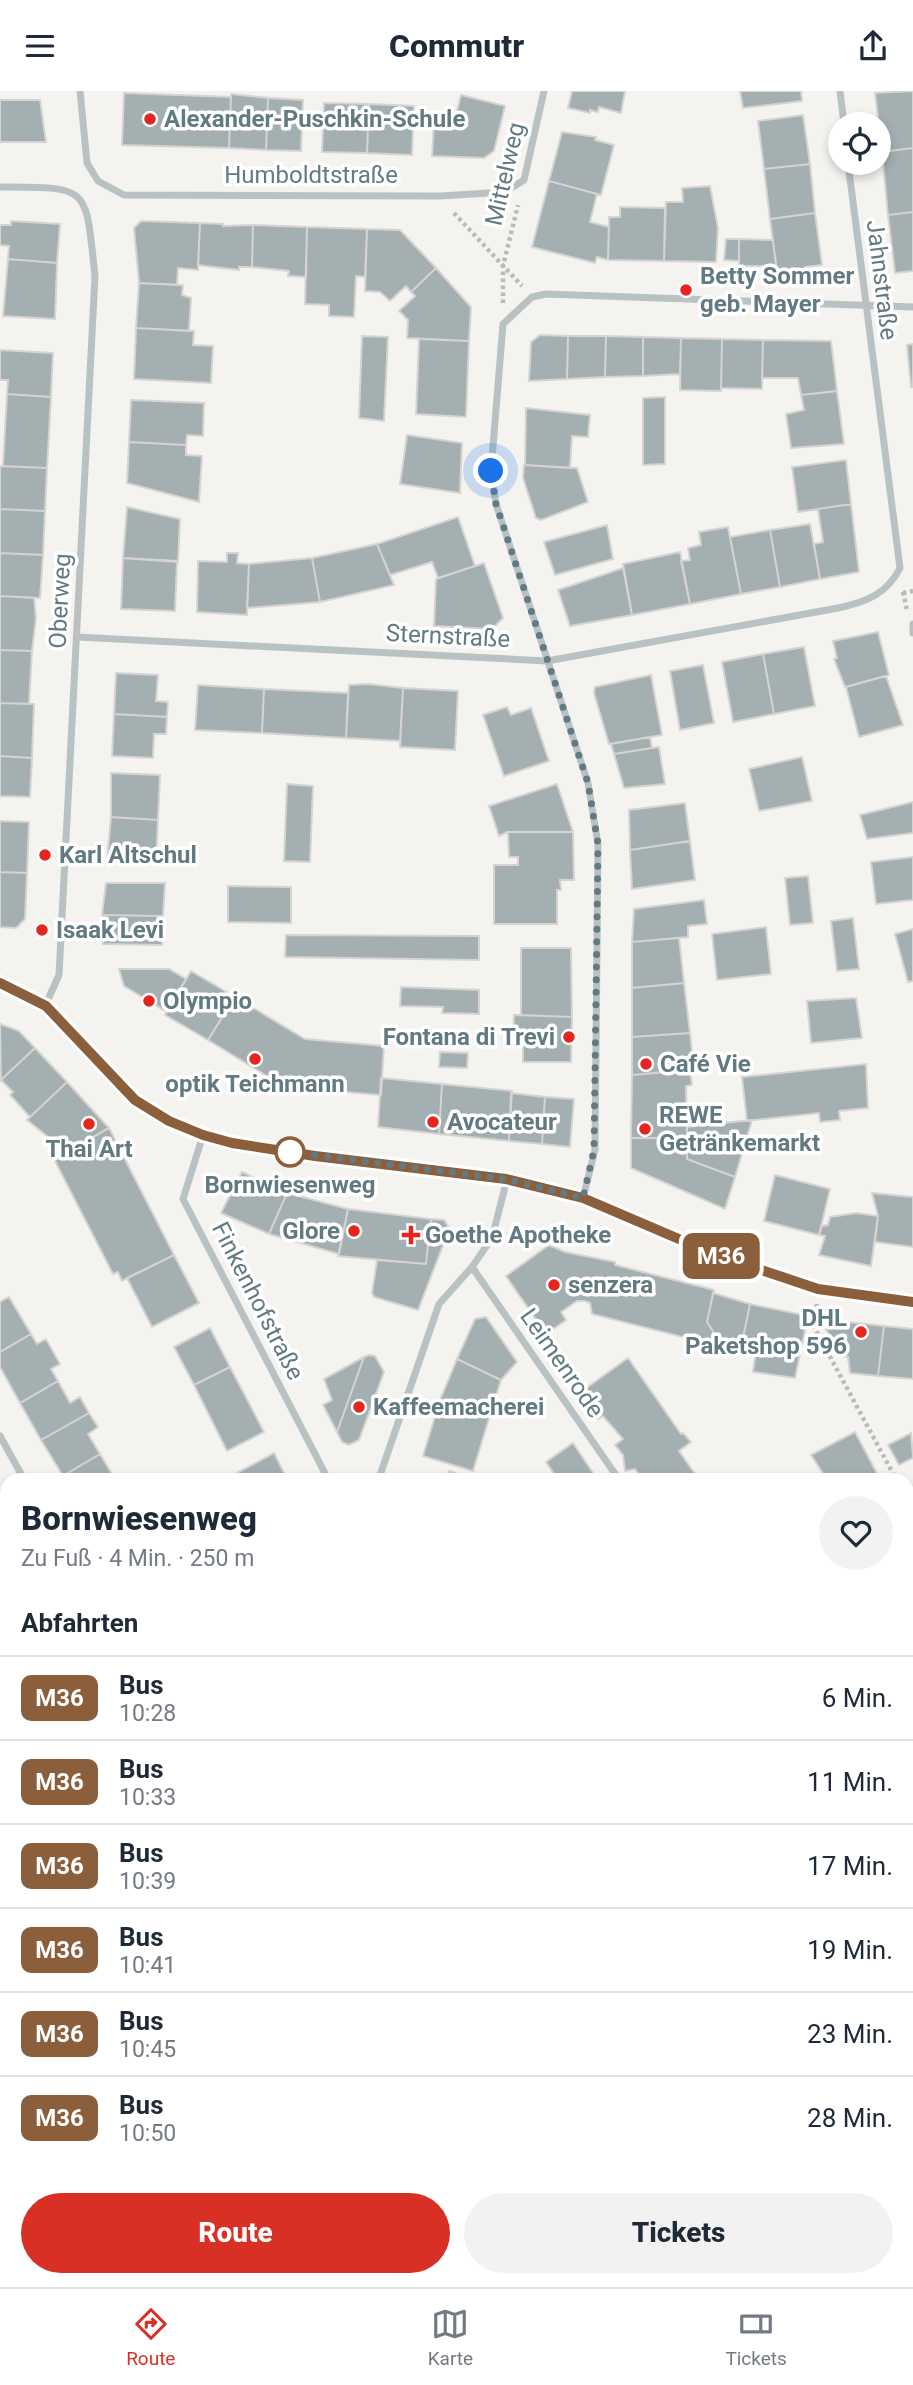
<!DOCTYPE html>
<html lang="de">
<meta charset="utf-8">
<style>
:root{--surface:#fff;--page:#f2f2f3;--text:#1f2937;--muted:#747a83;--line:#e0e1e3;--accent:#d93025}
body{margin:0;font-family:Roboto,sans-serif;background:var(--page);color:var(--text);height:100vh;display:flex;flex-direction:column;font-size:26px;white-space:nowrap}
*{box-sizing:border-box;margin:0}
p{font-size:23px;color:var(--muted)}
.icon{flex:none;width:38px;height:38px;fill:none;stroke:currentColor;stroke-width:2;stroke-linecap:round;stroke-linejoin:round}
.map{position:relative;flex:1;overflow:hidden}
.side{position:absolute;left:0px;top:1382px;width:914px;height:814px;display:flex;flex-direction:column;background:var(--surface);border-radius:21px 21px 0 0;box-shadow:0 4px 10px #0003}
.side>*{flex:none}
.badge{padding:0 14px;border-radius:10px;font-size:24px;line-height:46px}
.buttons{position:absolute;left:828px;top:21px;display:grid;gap:14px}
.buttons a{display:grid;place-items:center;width:63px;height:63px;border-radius:50%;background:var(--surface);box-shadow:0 4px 10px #0003;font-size:35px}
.you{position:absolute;width:35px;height:35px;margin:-18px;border:5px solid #fff;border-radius:50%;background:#1a73e8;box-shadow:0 0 0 10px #1a73e833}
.map>.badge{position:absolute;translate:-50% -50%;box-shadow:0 0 0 4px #fff}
h2{padding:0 21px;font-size:26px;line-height:63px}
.round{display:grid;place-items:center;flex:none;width:74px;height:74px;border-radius:37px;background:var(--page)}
.headline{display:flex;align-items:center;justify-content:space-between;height:119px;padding:0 21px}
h1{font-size:33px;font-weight:800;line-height:52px}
.cta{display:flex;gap:14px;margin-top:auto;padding:14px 21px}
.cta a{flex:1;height:80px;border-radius:42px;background:var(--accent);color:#fff;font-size:28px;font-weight:800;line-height:80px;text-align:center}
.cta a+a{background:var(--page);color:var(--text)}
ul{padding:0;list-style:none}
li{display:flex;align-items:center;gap:21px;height:84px;padding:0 21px;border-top:2px solid var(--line)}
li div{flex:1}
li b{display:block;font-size:26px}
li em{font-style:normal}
li .badge{min-width:77px;font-weight:700;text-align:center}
header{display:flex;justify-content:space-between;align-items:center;height:91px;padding:0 21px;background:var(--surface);font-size:32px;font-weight:800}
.tab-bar{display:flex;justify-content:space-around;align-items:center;height:98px;border-top:2px solid var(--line);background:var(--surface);font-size:19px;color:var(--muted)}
.tab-bar a{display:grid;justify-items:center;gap:4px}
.tab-bar .selected{color:var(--accent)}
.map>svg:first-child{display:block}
.building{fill:#a3afb1;stroke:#d5d4d2;stroke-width:2}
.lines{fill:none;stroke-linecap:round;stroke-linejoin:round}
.path{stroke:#b6bbbc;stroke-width:4.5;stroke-dasharray:3.5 3.5;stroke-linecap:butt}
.minor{stroke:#bac1c3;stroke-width:7}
.line-casing{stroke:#fff;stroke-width:16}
.line{stroke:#8b5e3c;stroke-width:10}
.walk{stroke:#627a81;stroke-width:7;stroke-dasharray:0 12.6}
.poi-dot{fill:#e5251e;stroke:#fff;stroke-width:2.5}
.stop-dot{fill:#fff;stroke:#8b5e3c;stroke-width:3.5}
.labels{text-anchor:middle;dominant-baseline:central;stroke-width:7;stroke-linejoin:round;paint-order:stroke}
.poi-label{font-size:24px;font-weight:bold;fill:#627a81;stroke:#fff;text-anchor:start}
.street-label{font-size:24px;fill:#627a81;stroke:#fff}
.stop-label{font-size:24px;font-weight:bold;fill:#627a81;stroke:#fff}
</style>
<header><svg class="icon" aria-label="menu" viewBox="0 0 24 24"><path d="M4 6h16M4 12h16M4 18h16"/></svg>Commutr<svg class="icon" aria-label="share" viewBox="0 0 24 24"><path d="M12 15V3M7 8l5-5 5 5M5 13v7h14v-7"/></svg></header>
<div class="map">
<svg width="913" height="2196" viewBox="0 0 913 2196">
<rect width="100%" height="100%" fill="#f4f3ef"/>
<path class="building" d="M572,0h53l-4,22 -22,-6 -1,5 -8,-2v3l-22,-5z
M740,0h61l1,10 -59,7z
M913,0v57l-31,4 -7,-59z
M124,2l107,4 -2,51 -107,-3z
M231,3l37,4 -2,52 -37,-2z
M461,4l44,11 -11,45 -10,7 -52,-2 2,-35 20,1z
M268,7l35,2 -2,51 -35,-1z
M0,9h40l6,42h-46z
M324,12l45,1 -2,49 -45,-1z
M369,13l45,2 -2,49 -45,-2z
M803,24l7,49 -46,5 -6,-48z
M562,41l34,5 -1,3 19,5 -13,50 -52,-14z
M913,57v64l-25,3 -6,-63z
M810,73l5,49 -45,6 -6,-50z
M549,90l48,13 -7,28 19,5 -1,33 -11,-3 -2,6 -63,-16z
M710,95l8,42 -2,34 -52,-1 2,-59h17l-1,-14z
M620,116l45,1 -1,53 -56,-1 1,-43h11z
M913,121v59l-18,2 -7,-58z
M815,122l7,52 -17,2 1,3 -29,1 -7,-52z
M11,130l49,3 -3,39 -49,-4 1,-13 -9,-1v-20h11z
M141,130l59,2 -2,47 -20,-2 -1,17 -38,-2 -5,-55z
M200,132l23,1v2l30,-1 -1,42h-13v3l-41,-5z
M253,134l54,2 -1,50 -18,-1 1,-5 -37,-4z
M307,136l60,2 -2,48 -9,-1 -2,41 -25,-1v-11l-24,-1z
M367,138l33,1 36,38 -25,24 -5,-6 -16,15 -10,-9 -15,-1z
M726,148h13v22l-15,-1z
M739,148l34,1 3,26h-37z
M8,168l49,4 -2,56 -52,-3z
M436,177l35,39 -2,34 -62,-3 1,-18 -9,-9 16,-15 -4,-4z
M139,192l44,2 -1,10 9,3 -2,33 -53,-3z
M136,237l58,3 -1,14 20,1 -2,37 -77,-4z
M540,244l28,1 -1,43 -38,2 2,-39z
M362,245l26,1 -4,84 -25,-3z
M568,245h38l-1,41 -38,2z
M606,245l37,1v39l-38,1z
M643,246l38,1 -1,36 -37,2z
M681,247l41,1 -1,52 -41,-1z
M419,248l50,2 -3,76 -50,-3z
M722,248l41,1 -1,49 -41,-1z
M763,249l68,1 6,50 -36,4 -3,-17h-36z
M913,253v43h-2l-4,-42z
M0,259l53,3 -2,44 -44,-3 1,-14h-8z
M837,300l7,53 -53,4 -5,-34 18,-4 -3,-15z
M7,303l44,3 -4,71 -44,-2z
M665,306v67l-22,1v-67z
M131,309l73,3 -1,33 -16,-1 -1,10 -57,-3z
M526,317l64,7 -2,22 -16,-1 -2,32 -45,-3z
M407,344l55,8 -2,50 -60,-9z
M129,351l57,3v10l16,1 -3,46 -72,-19z
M846,369l5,44 -53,8 -6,-45z
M524,374l53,3 11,34 -47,18 -5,-2 -13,-40z
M0,375l47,2 -2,43 -45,-2z
M851,413l8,68 -39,7 -6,-35 9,-2 -5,-33z
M127,416l53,12 -2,43 -55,-4z
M0,418l45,2 -2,44 -43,-2z
M458,426l17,49 -37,12 -6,-16 -42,13 -13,-31z
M810,433l10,55 -40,8 -10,-57z
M607,434l6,34 -58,16 -11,-33z
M728,436l13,67 -51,10 -9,-43 9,-1 -2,-12 13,-3 -2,-13z
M770,439l10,57 -39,7 -11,-57z
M377,453l17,41 -74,17 -8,-44z
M680,461l10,52 -58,11 -9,-51z
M0,462l43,2 -3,43 -40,-2z
M227,462h11l-1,10 12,1 -2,51 -50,-3 1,-51 29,1z
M123,467l54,3 -2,50 -54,-2z
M312,467l8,44 -73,6 2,-44z
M484,472l19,55 -11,11 -58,-3 2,-47z
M623,477l9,47 -62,11 -12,-36z
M0,505l34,2 2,20 -4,33 -32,-1z
M878,541l11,43 -44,12 -11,-28 3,-1 -4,-17z
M804,556l11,59 -41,8 -11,-60z
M0,559l32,1 -3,53 -29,-1z
M763,563l11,60 -41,8 -11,-60z
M703,574l11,58 -34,7 -10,-59z
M116,582l42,2 -2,26 12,1 -1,15 -53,-3z
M651,584l11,60 -53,9 -15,-51 1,-6z
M886,585l17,49 -44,12 -13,-50z
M368,593l35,4 -3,53 -54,-3 3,-53z
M198,594l66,4 -2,44 -67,-3z
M403,597l55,3 -3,59 -55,-3z
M264,598l84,4 -2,45 -84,-5z
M0,612l34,1 -2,54 -32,-2z
M507,616l4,8 20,-7 18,53 -45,15 -21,-61z
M114,623l53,3 -1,17h-12l-1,24 -41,-2z
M650,646l2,11 -38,6 -3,-10z
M659,656l6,37 -41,4 -10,-34z
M0,665l32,2 -2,39 -30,-1z
M802,666l10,44 -53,10 -10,-42z
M111,682l49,2 -2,45 -47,-3z
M287,693l26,2 -3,76 -26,-1z
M557,693l16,48h-66l-8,4 -10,-30z
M913,711v31l-46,6 -7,-24z
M685,712l5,38 -60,9 -1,-40z
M111,726l47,3 -2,42 -49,-2z
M0,730l29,1 -2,51 -27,-1z
M508,741h65l1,48h-14l1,10h-4v34h-63v-59h24v-8h-9z
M690,750l5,39 -63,9 -2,-39z
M913,766v43l-37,4 -5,-42z
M0,781l27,1 -2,46 -9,9 -16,-1z
M808,785l5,47 -23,2 -5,-47z
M106,792h59l-2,33 -61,-1z
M228,795l63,1v36l-63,-1z
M704,809l3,24 -19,2v11l-56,5 2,-33z
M102,824l55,1v12h5v17l-59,-1z
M853,827l6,51 -22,2 -6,-50z
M766,836l5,47 -54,6 -5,-46z
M913,838v52l-5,1 -13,-48z
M286,844l193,1v24l-194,-3z
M679,847l5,45 -52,5v-46z
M521,857h50l1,69 -51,-2z
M119,878h50l17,10 -19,33 -43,-26z
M191,880l44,26 -27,43 -43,-25z
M684,892l6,50 -58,4v-49z
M401,896l78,3v24l-37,-1 1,-6 -43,-1z
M235,906l70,42 79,7 -3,49 -96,-8 -77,-47z
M856,907l6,40 -51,5 -4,-42z
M514,924l58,2 -1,45h-48v-25h-10z
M0,933l19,7 16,17 -34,32z
M690,942l4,36 -62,6v-38z
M35,957l32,34 -37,35 -20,-22 3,-3 -12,-12z
M440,961l28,1 -1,15 -28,-1z
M866,973l2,44 -29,3 1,9 -20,2 -1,-9 -72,8 -5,-44z
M690,979l2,15 -6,1 1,52h-56l1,-63z
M381,987l61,6 -3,50 -61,-7z
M67,991l42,46 -42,24 -40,-32z
M442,993l70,7 -3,50 -70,-7z
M511,1002l34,4 -3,47 -33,-3z
M545,1006l29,2 -4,48 -28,-3z
M752,1029l-17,57 -48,-18v-32z
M109,1037l65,127 -52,26 -4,-9 -5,2 -59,-115z
M631,1047h56v21l48,18 -10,32 -94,-41z
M242,1081l45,21 -18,41 -48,-21z
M775,1084l55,14 -11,46 -55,-14z
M287,1102l61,16 -9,45 -70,-20z
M872,1102l41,4v50l-38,-5 3,-26z
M348,1118l83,10 -5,45 -88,-8z
M856,1122l22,3 -7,50 -52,-11 6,-19 -6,-1 3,-9 6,-1 2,-8z
M431,1128l13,1 5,7 -2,8 -29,75 -44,-13 -2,-4 5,-33 49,4z
M549,1154l16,7 50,10v3l99,25 -7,32 11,17 -8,5 -118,-30 -2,-11 -5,-2h-8l-16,11 5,8 -20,14 -40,-58z
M174,1164l25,48 -47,24 -25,-49z
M713,1202l37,11 -8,39h-4l-12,9 -19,-30z
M9,1206l22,37 -31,18v-50z
M750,1213l58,12 -13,62 -42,-6 3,-22 -4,-1 1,-4 -11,-2z
M486,1226l31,45 -16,18 -44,-21 18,-40z
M820,1228l64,7 -6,50 -28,-3 -2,-16 -7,-1z
M884,1235l29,3v50l-35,-3z
M210,1237l20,39 -36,18 -20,-38z
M31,1243l6,10 9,-5 14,25 -9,5 7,12 -38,22 -20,-36v-15z
M369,1264l6,1 9,16 -25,68 -10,5 -7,-3 -5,-10 27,-75z
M364,1266l-27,75 -14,-27 9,-5 -8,-21z
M628,1267l53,76 2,-1 8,9 -12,9 16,23 -10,7h-41l-9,-12 -10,2 -2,-16 -8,-10 8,-6 -20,-23 -5,3 -7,-3 -3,-12 4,-4 -7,-11z
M457,1268l44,21 -11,35 -50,-15z
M230,1276l34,65 -37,19 -33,-66z
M58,1290l12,22 10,-6 9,16 -48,27 -21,-37z
M440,1309l50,15 -17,56 -50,-15z
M89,1322l9,14 -10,7 12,20 -37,22 -22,-36z
M855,1341l26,49h-53l-17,-26z
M911,1342l2,25 -14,7 -11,-20z
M573,1352l24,36 -2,2h-36l-13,-19z
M274,1362l14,28h-66z
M100,1363l16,27h-51l-2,-5z
M449,1380l30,10h-33z
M7,1423v80l-7,-12v-64z
M913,1433v46l-7,4v-46z
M913,1479v87l-7,-12v-71z
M906,1554l7,12v33l-7,4z
M7,1596v32l-7,-10v-17z
M0,1632l7,15v10l-7,4z
M7,1732v56l-7,4v-55z
M913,1758v43l-7,-9v-29z
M906,1858l7,9v55l-7,4z
M0,1952l7,11v22l-7,5z
M906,1971l7,8v15l-7,5z
M7,2011v66l-7,4v-66z
M910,2013l3,4v54l-7,5v-61z
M913,2071v34l-7,-8v-21z
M74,2189h62l4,7h-61z
M481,2189h55l5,7h-54z
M639,2189h25l-9,7h-11z
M664,2189h45l5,7h-59z
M892,2189h5l5,7h-19z"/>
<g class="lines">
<path class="path" d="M454,122l68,73
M503,212v-37l15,-61
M903,501l4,18
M903,502l10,-2
M817,1213l-3,23 83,154
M906,1408l6,10 -6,3"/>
<path class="minor" d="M80,0l7,72 11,18 26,14 316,1 65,-4 19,-12 20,-89
M840,0l4,33
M0,96c92,0 85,-1 95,89l-36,699 -14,31
M913,533v9
M77,546l470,24 291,-53c28,-6 49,-14 62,-40l-52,-405
M0,892l45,23 90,94 34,21 34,14 29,8 83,13 51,4 141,19 76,19 131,56 104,35 95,13
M203,1044l-20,64 146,282
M583,1107l12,-48 3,-306 -10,-61 -92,-279 -5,-33 12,-147 29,-27 14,-3 367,13
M472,1176l148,214
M0,1345l25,45
M378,1390l61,-177 33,-37 20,-29 15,-59
M0,1696l7,-4
M0,2138l7,11
M906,2151l7,9
M32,2189l5,7
M587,2189l5,7"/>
</g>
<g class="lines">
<defs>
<path id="line" d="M0,892l46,23 89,94 34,21 34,14 29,8 83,13 191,23 77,19 131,56 104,35 95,13"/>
</defs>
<use href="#line" class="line-casing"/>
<use href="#line" class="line"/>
<path class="walk" d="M290,1061l216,27 77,19 11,-48 4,-306 -10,-61 -92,-279 -5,-33"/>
</g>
<g class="poi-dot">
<circle cx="150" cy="28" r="7"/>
<circle cx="686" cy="199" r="7"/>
<circle cx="45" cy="764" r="7"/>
<circle cx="42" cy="839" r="7"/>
<circle cx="149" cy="910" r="7"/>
<circle cx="569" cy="946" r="7"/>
<circle cx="255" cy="968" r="7"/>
<circle cx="646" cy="973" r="7"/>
<circle cx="433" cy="1031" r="7"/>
<circle cx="89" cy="1033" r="7"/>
<circle cx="645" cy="1038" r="7"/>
<circle cx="354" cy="1140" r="7"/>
<path d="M407.5 1133.5h7v7h7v7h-7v7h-7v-7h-7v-7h7z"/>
<circle cx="554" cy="1194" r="7"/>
<circle cx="861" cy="1241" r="7"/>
<circle cx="359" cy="1316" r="7"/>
</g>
<circle class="stop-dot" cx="290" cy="1061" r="14"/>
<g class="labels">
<g class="poi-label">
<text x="164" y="28">Alexander-Puschkin-Schule</text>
<text x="700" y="185">Betty Sommer<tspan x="700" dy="28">geb. Mayer</tspan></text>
<text x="59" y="764">Karl Altschul</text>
<text x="56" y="839">Isaak Levi</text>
<text x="163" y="910">Olympio</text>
<text x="555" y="946" text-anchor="end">Fontana di Trevi</text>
<text x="660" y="973">Café Vie</text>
<text x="255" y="993" text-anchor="middle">optik Teichmann</text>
<text x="659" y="1024">REWE<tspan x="659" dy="28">Getränkemarkt</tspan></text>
<text x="447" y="1031">Avocateur</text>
<text x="89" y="1058" text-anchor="middle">Thai Art</text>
<text x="340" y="1140" text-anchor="end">Glore</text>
<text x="425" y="1144">Goethe Apotheke</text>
<text x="568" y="1194">senzera</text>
<text x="847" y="1227" text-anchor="end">DHL<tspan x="847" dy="28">Paketshop 596</tspan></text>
<text x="373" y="1316">Kaffeemacherei</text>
</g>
<g class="street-label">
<text transform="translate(505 83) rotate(-77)">Mittelweg</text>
<text x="311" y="84">Humboldtstraße</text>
<text transform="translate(882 189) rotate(83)">Jahnstraße</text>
<text transform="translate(60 510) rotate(-87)">Oberweg</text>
<text transform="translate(448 545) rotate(3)">Sternstraße</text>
<text transform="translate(258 1210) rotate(63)">Finkenhofstraße</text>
<text transform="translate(562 1272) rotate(55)">Leimenrode</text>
</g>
<g class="stop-label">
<text x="290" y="1094">Bornwiesenweg</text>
</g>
</g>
</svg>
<div class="buttons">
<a><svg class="icon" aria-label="locate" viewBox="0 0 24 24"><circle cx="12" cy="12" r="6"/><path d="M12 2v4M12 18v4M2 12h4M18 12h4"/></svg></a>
</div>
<div class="you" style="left:491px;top:380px"></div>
<b class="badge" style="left:721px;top:1165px;background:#8b5e3c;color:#fff">M36</b>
<section class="side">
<div class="headline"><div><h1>Bornwiesenweg</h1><p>Zu Fuß · 4 Min. · 250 m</p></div><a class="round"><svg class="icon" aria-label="heart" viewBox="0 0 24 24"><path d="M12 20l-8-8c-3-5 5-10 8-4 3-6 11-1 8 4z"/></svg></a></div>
<h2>Abfahrten</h2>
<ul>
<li><span class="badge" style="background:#8b5e3c;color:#fff">M36</span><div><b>Bus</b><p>10:28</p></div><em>6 Min.</em></li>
<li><span class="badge" style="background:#8b5e3c;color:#fff">M36</span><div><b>Bus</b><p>10:33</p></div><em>11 Min.</em></li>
<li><span class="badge" style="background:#8b5e3c;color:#fff">M36</span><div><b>Bus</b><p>10:39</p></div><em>17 Min.</em></li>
<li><span class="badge" style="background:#8b5e3c;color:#fff">M36</span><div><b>Bus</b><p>10:41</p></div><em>19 Min.</em></li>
<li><span class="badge" style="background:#8b5e3c;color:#fff">M36</span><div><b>Bus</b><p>10:45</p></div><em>23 Min.</em></li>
<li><span class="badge" style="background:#8b5e3c;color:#fff">M36</span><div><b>Bus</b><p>10:50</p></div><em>28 Min.</em></li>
</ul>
<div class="cta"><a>Route</a><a>Tickets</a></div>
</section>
</div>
<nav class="tab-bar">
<a class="selected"><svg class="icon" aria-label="directions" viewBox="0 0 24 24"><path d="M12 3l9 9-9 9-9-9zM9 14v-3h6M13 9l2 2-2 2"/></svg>Route</a>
<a><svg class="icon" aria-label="map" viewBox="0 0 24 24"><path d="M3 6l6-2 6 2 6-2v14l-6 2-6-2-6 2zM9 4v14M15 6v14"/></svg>Karte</a>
<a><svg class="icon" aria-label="tickets" viewBox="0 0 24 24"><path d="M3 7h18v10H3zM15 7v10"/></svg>Tickets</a>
</nav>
